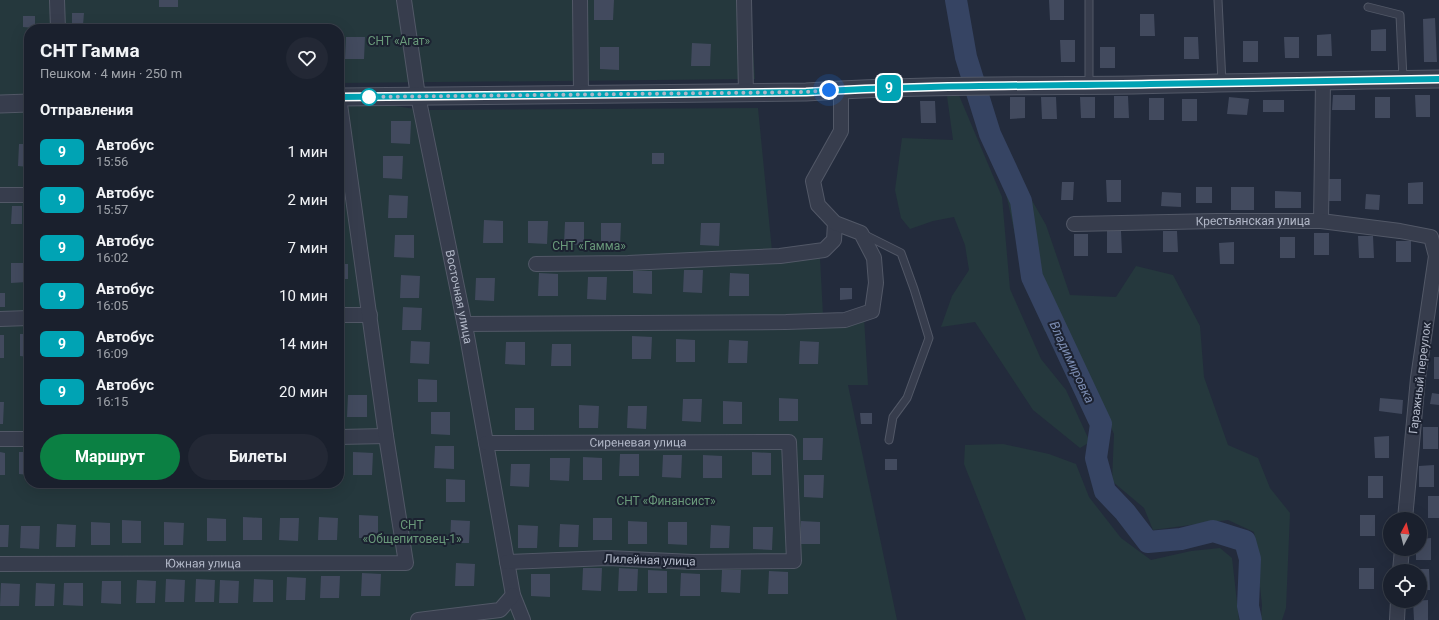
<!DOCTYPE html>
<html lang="ru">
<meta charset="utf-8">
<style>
:root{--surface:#1a202d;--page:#232835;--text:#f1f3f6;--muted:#9fa3aa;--line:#383e49;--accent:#0b8043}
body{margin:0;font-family:Roboto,sans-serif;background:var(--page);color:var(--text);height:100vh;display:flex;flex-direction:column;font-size:15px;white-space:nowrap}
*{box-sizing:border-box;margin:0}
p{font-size:13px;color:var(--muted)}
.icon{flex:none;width:22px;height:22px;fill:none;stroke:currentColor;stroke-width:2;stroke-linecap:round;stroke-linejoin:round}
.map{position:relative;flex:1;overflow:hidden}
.panel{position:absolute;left:24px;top:24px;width:320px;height:464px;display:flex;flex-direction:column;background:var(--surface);border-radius:16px;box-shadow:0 4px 16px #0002,0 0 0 1px var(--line)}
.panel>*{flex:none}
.badge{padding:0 8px;border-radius:6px;font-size:14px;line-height:26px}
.needle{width:26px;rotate:7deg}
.tools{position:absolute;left:1383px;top:512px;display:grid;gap:8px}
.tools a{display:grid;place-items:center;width:44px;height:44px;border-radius:50%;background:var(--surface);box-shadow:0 4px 16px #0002,0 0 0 1px var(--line);font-size:20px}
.you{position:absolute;width:20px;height:20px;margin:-10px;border:3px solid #fff;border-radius:50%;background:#1a73e8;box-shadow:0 0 0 6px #1a73e833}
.map>.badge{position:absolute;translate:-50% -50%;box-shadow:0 0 0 2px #fff}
h2{padding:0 16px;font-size:15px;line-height:36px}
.round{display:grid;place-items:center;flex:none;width:42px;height:42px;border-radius:21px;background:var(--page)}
.head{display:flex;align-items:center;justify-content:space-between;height:68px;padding:0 16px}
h1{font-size:19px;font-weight:700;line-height:30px}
.button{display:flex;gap:8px;margin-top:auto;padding:8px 16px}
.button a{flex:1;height:46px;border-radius:24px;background:var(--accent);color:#fff;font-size:16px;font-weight:700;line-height:46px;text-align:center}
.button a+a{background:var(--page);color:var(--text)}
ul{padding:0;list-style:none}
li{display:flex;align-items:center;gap:12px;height:48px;padding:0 16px}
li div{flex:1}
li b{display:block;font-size:15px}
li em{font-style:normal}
li .badge{min-width:44px;font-weight:700;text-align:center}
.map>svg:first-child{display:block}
.green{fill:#25383d}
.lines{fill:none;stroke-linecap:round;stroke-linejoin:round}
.river{stroke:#364463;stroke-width:22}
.building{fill:#424a5e}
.service-casing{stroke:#525867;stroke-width:9}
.minor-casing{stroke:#525867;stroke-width:16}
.tertiary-casing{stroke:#525867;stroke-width:19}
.service{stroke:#373d4d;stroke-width:7}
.minor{stroke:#373d4d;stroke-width:14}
.tertiary{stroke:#373d4d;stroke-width:17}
.line-casing{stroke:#fff;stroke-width:9}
.line{stroke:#00a3b4;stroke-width:6}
.walk{stroke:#b2b8c8;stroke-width:4;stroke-dasharray:0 7.2}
.stop-dot{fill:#fff;stroke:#00a3b4;stroke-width:2}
.labels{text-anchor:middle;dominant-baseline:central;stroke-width:4;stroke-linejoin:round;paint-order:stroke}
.park-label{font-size:12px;fill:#69997a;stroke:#1c2231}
.street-label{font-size:12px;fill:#b2b8c8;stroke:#1c2231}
.water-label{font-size:13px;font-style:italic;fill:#7a8bb0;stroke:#1c2231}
</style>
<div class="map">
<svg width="1439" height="620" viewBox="0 0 1439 620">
<rect width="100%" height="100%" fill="#232b3c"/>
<path class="green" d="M0,0h750l5,79 -416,4v-54h-310v454h310v-386l82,13 337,-2 15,153 47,-3 3,57 41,2 4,68h-20l49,235h-897z
M958,93l44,104 8,92 31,70 25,31 24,52 -10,6 -47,-38 -58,-88 -34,5 11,-31 17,-26 -4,-25 -11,-28 -21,4 -23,8 -9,-11 -6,-28 7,-52 51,2 -6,-44z
M1022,183l24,42 24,70 46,2 20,-31 37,9 27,51 4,51 24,68 30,13 12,30 20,25 -4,95 -4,12h-21l1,-15 -8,-73 -26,-12 -75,10 -9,-22 -32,-27 2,-47 -18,-43 -52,-61 -28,-91 -11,-50z
M1003,444l46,10 27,10 13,33 32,41 30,22 40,-9 29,-3 12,10 7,62h-213l-62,-156 1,-19z"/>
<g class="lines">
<path class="river" d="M956,0l10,57 24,77 31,67 11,76 69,147 -5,34 9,33 20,21 23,30 33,-3 32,-8 32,10 5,18 -2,47 3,14"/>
</g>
<path class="building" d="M159,0h19v7h-19z
M594,0h20l-1,20h-19z
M1049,0h15v20h-14z
M72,13h12l-1,12h-11z
M1140,14h14l1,22h-15z
M23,16h12v12l-12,-1z
M1435,18l2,44h-13l-1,-43z
M1386,29v22h-15v-21z
M1331,34l1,22h-15v-21z
M346,37h19l-1,22h-19z
M1184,37h14l1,22h-15z
M1284,37h15v21h-14z
M1060,40h15v22h-14z
M1243,41h15v21h-15z
M692,43l19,1 -1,22h-19z
M600,47h19v23l-19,-1z
M1100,47h15v21h-15z
M23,55h6v12h-6z
M1333,95h22v15h-23z
M1415,95h15v22h-14z
M1114,96h14l1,22h-15z
M1010,97h15v21l-15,1z
M1041,97h15l1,22h-15z
M1080,97h15v21h-14z
M1229,97l20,2 -2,16 -20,-1z
M1375,97h15v21h-15z
M1149,98h15v22h-15z
M1182,99h15v22h-15z
M1263,100h21v12h-21z
M920,101h15l1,22h-15z
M391,121h20l-1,23 -19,-1z
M19,144h10v23l-11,-1z
M652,153h12v11h-12z
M383,156h20l-1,23 -19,-1z
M1326,179h15v22h-15z
M1106,180h15v22h-14z
M1062,182h12l-1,18h-12z
M1423,182v22h-15v-21z
M1196,187h16v16h-16z
M1231,187h23v23h-23z
M1275,191l26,1v16h-26z
M1162,192l19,1v14l-20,-1z
M1366,194l14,1 -1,15 -14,-1z
M389,195l19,1 -1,22h-19z
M12,206h10v18h-11z
M484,220l19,1v22h-20z
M528,221h20l-1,23 -19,-1z
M565,222h19v23l-20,-1z
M601,223h20l-1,23 -19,-1z
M701,223h19l-1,23 -19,-1z
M1107,231h14l1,22h-15z
M1163,231h14l1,21h-15z
M1314,233h15v22h-15z
M1074,234h14v22h-14z
M395,235h19v23l-20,-1z
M1358,236h15l1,22h-15z
M1280,237h15v21h-15z
M1396,241h15v21h-15z
M1234,242v22h-14l-1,-21z
M11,263h15l1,19 -16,1z
M339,264h9v15h-9z
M684,270h19l-1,23 -19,-1z
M633,271h19v23l-19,-1z
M539,273l19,1v22h-20z
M730,273l19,1v22h-20z
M401,275l19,1 -1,22h-19z
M588,277h19l-1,23 -19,-1z
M476,278h19l-1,23 -19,-1z
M840,288h12v11l-12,1z
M0,293h5v14h-5z
M403,307l19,1 -1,22h-19z
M20,334h9v23l-9,-1z
M0,335h4v23h-4z
M632,336l20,1 -1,22h-19z
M676,339l19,1v22h-19z
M729,340l19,1 -1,22h-19z
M411,341l19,1 -1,22 -19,-1z
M800,341l19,1 -1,22h-19z
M506,342h19v23l-20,-1z
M552,344h19v22h-20z
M1434,357h5v22h-5z
M418,379l19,1v22h-19z
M1432,393l7,1v11l-9,-1z
M348,395h19v22h-20z
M779,398l19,1v22h-19z
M1380,398l23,2 -1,14 -23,-3z
M683,399h19l-1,23 -19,-1z
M24,401h5v23l-6,-1z
M723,401l19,1v22h-19z
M0,402h4l-1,22h-3z
M579,405l20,1 -1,22h-19z
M628,406h19l-1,23 -19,-1z
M515,408h19v22h-19z
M431,412h19v23l-19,-1z
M860,413h12v11h-11z
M1423,427h15v22h-15z
M1389,436v22h-14l-1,-21z
M803,438h20l-1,22h-19z
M435,446h19v23l-20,-1z
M0,452l5,1v22h-5z
M19,452h10v23l-10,-1z
M353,452l20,1 -1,22h-19z
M752,452l19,1v22h-19z
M620,454h19v22h-20z
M663,455h19l-1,23 -19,-1z
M703,455l19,1v22h-19z
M583,457l19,1v22h-19z
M550,458h20l-1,23 -19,-1z
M885,459h12v11h-12z
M511,464h19l-1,23 -19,-1z
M1434,465v22h-15v-21z
M804,475h20l-1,23 -19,-1z
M1368,476h15v22h-15z
M446,479l19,1v22h-19z
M1428,496h11v22h-11z
M359,515l19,1v22h-19z
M1360,515h15v21h-15z
M243,517l19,1v22h-19z
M319,517l19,1 -1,22h-19z
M207,518l19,1v22h-19z
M280,518h19l-1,23 -19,-1z
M593,518h19v22h-19z
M122,520l19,1v22h-19z
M451,520l19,1 -1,22h-19z
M628,521l19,1v22h-19z
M801,521l19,1v22h-20z
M91,522l19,1v22h-19z
M164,522l20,1 -1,22h-19z
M668,522h19v23l-19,-1z
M57,524l19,1 -1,22h-19z
M560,524l19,1 -1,22h-19z
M0,525h9l-1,22h-8z
M518,525l20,1 -1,22h-19z
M711,525l19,1 -1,22h-19z
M21,526h19l-1,23 -19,-1z
M753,527h20l-1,23 -19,-1z
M1431,538v22h-15v-11h4v-10z
M456,563l19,1 -1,22h-19z
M583,568h19l-1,23 -19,-1z
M619,568l19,1 -1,22h-19z
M1359,568h15v21h-15z
M1415,569h14l1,21h-10v-19h-5z
M648,570l19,1v22h-19z
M722,570h19l-1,23 -19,-1z
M769,571l19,1v22h-20z
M362,573l19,1 -1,22h-19z
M681,573l19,1v22h-20z
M531,574h19v23l-19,-1z
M321,576h19l-1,22h-19z
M287,577l19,1 -1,22h-19z
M166,579l19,1 -1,22h-19z
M196,579l19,1 -1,22h-19z
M254,579l19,1v22h-20z
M137,580l19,1 -1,22h-19z
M220,580l19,1 -1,22h-19z
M102,581h19v23l-20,-1z
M1,583l19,1 -1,22h-19z
M36,583l19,1 -1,22h-19z
M64,583h19v23l-20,-1z
M1428,600v20h-14l-1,-19z"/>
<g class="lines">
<defs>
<path id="service" d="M1089,0v85
M1218,0l4,83
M1368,7l32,8 3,64
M865,235l36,18 13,36 15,49 -22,60 -14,19 -4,23"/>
<g id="minor">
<path d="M57,0l1,29"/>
<path id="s1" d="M404,0l14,96 49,240 46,259 10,25"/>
<path d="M580,0l1,94"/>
<path d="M744,0l2,93"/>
<path d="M0,195h29"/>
<path d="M1321,221l2,-140"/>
<path id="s2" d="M1074,224l142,-3h105l79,10 31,6 5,19 -18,122 -13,141"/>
<path d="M536,264l92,-1 84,-4 68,-3 44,-6 10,-10 1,-17"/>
<path d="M339,315h31"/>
<path d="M0,319l29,-1"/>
<path d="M465,324l321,-2 59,-2 27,-9 4,-28 -2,-25 -13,-25 -26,-10 -17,-18 -5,-24 28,-50v-41"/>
<path d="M339,437l47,-1"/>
<path d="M0,439h29"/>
<path id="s3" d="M486,443l303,-1 5,119 -101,1 -85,-4 -101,4"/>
<path id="s4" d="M0,564l406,-1 -20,-127 -47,-339"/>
<path d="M1400,571l2,-22"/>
<path d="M418,620l82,-10 13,-15"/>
<path d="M1397,620l1,-19"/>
</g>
<path id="tertiary" d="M339,97l467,-5c109,-7 218,-6 328,-7 101,-2 203,-5 305,-6
M0,104l29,-1"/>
</defs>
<use href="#service" class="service-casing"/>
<use href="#minor" class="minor-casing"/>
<use href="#tertiary" class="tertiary-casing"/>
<use href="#service" class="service"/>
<use href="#minor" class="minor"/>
<use href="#tertiary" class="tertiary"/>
</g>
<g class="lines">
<defs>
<path id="line" d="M339,97l467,-5c114,-7 229,-6 344,-8 96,-1 192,-4 289,-5"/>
</defs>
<use href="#line" class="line-casing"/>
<use href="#line" class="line"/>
<path class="walk" d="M369,97l437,-5 23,-2"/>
</g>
<circle class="stop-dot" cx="369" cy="97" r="8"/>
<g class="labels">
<g class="park-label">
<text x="399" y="41">СНТ «Агат»</text>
<text x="589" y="246">СНТ «Гамма»</text>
<text x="666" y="501">СНТ «Финансист»</text>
<text x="412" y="525">СНТ<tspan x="412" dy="14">«Общепитовец-1»</tspan></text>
</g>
<g class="street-label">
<text stroke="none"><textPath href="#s2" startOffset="179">Крестьянская улица</textPath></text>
<text stroke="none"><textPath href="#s1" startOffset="302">Восточная улица</textPath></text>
<text transform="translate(1420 378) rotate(-83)">Гаражный переулок</text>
<text stroke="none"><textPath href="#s3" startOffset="152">Сиреневая улица</textPath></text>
<text transform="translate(650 560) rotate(2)">Лилейная улица</text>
<text stroke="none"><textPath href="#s4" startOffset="203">Южная улица</textPath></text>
</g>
<g class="water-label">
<text transform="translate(1072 362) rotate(65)">Владимировка</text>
</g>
</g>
</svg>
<div class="tools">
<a><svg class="needle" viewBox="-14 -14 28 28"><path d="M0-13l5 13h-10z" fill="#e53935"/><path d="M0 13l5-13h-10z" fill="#9fa3aa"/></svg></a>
<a><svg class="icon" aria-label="locate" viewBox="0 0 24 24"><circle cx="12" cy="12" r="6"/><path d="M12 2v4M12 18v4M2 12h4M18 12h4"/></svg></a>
</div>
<div class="you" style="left:829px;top:90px"></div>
<b class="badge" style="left:889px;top:88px;background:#00a3b4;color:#fff">9</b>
<section class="panel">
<div class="head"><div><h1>СНТ Гамма</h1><p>Пешком · 4 мин · 250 m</p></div><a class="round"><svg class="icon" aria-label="heart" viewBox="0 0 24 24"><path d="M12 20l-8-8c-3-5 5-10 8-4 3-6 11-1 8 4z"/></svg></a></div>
<h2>Отправления</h2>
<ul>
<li><span class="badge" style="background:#00a3b4;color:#fff">9</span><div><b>Автобус</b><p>15:56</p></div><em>1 мин</em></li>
<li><span class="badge" style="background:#00a3b4;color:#fff">9</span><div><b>Автобус</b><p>15:57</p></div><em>2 мин</em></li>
<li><span class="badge" style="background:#00a3b4;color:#fff">9</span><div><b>Автобус</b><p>16:02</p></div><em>7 мин</em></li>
<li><span class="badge" style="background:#00a3b4;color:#fff">9</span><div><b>Автобус</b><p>16:05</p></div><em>10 мин</em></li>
<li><span class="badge" style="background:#00a3b4;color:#fff">9</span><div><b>Автобус</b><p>16:09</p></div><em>14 мин</em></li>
<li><span class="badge" style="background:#00a3b4;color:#fff">9</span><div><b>Автобус</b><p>16:15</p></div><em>20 мин</em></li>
</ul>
<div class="button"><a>Маршрут</a><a>Билеты</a></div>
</section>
</div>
